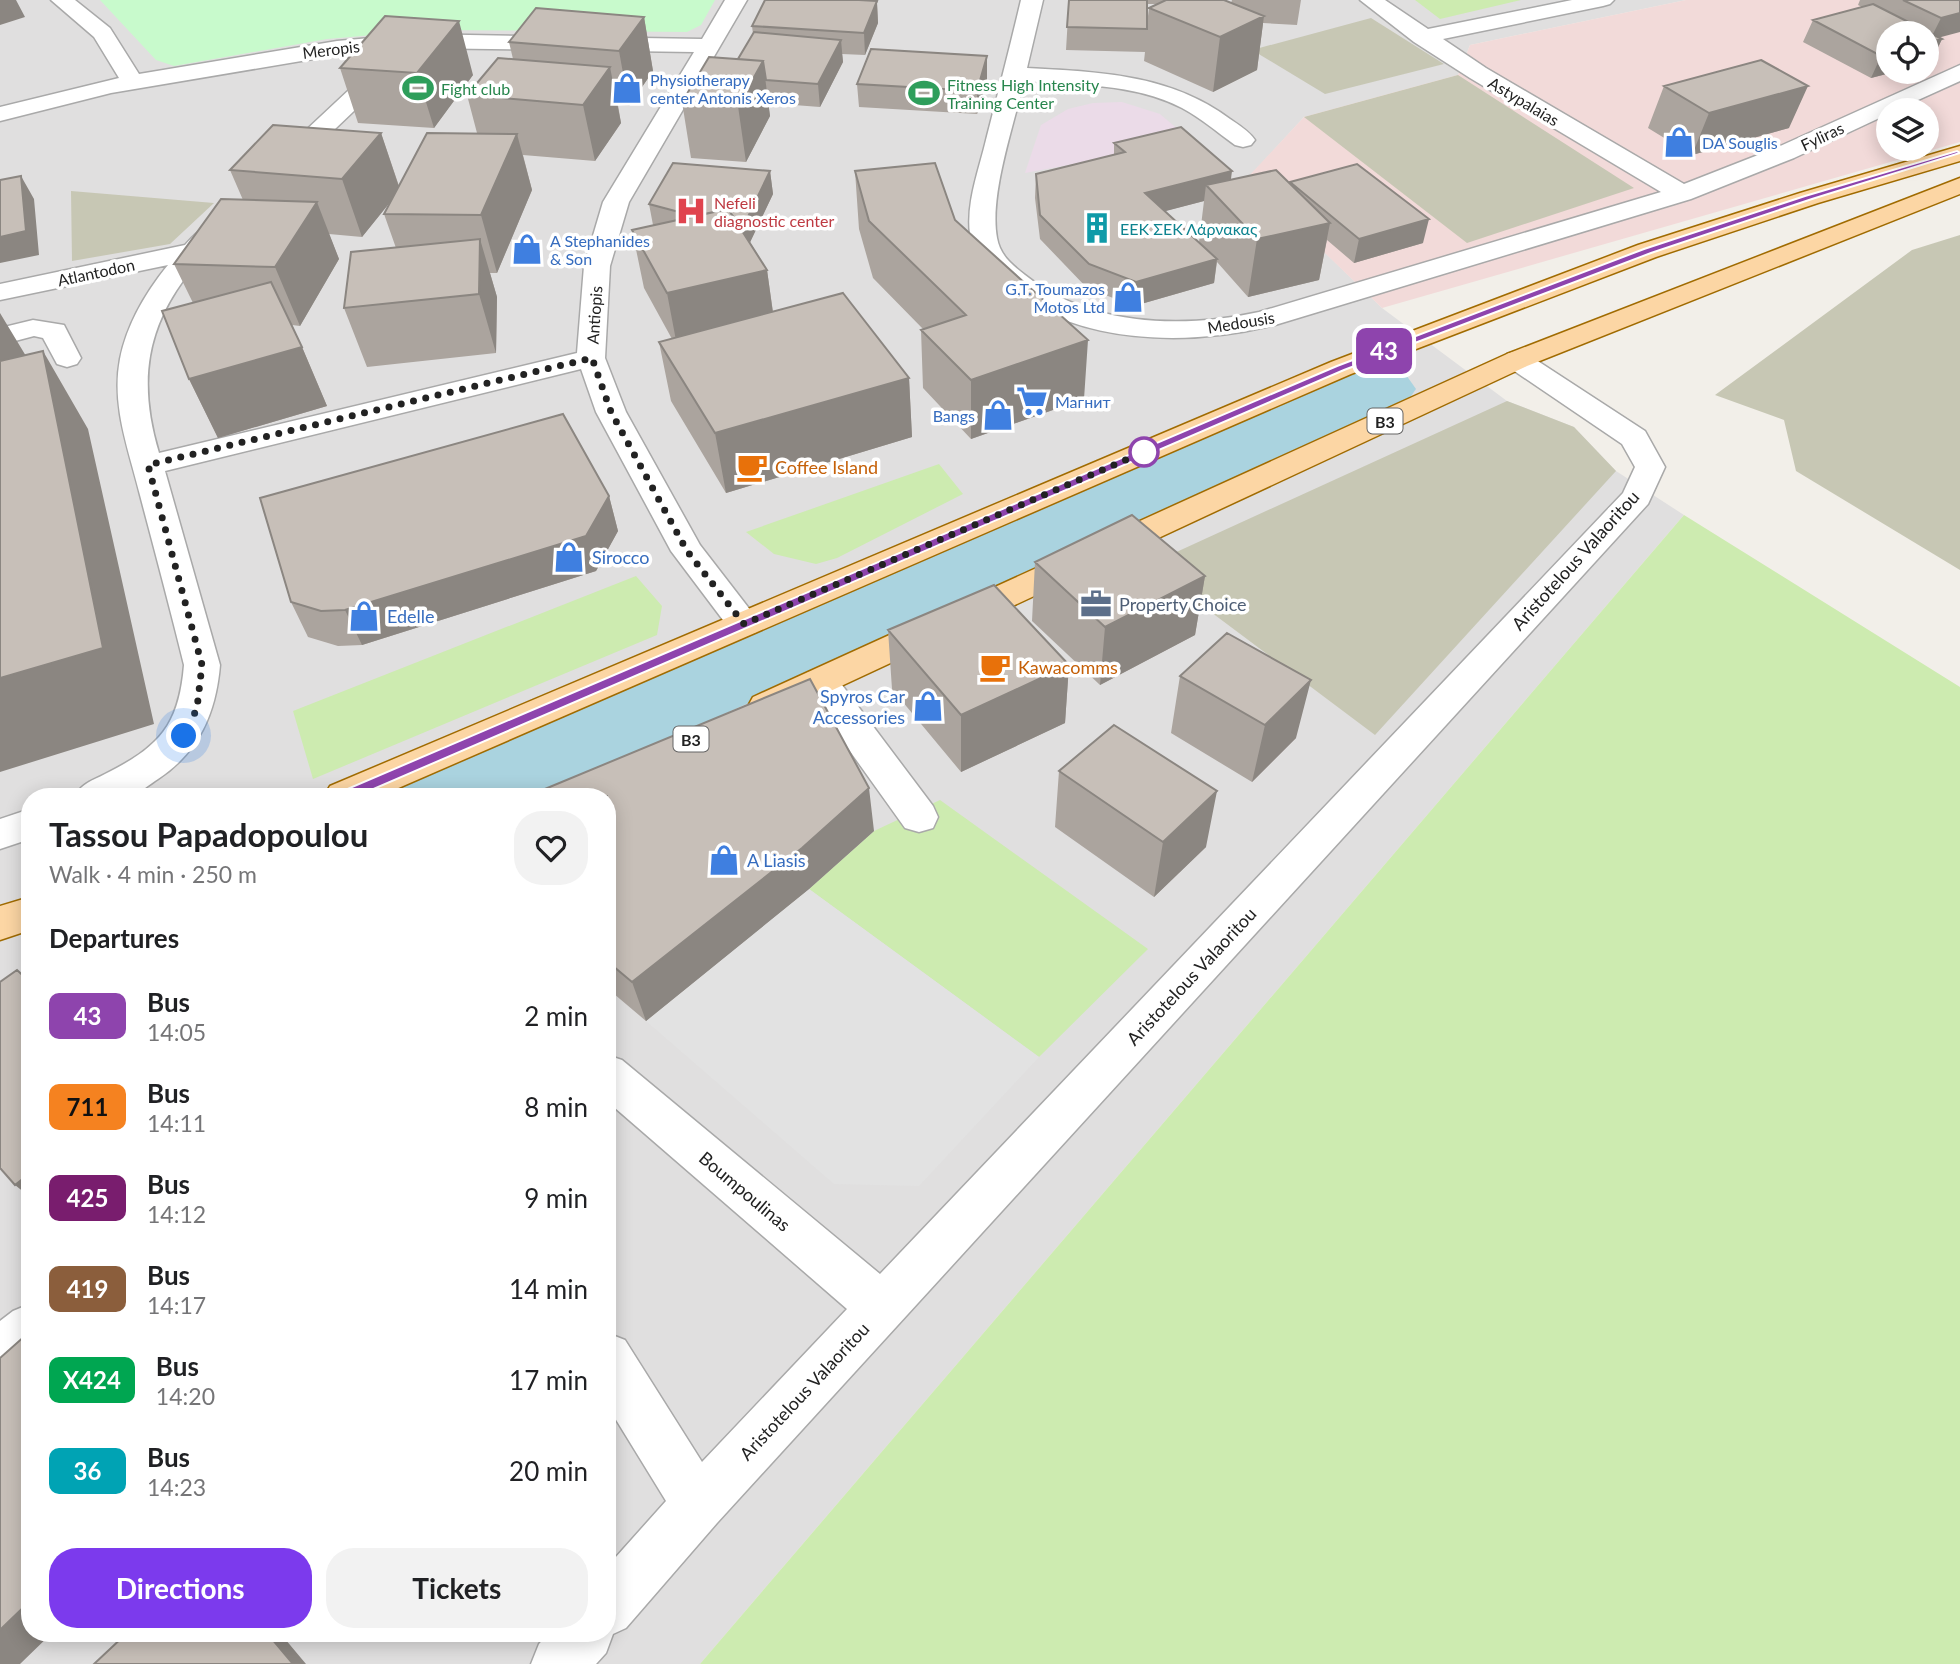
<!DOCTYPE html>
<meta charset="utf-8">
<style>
:root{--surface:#fff;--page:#f2f2f2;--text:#202124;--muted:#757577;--accent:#7c3aed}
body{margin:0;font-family:Lato,sans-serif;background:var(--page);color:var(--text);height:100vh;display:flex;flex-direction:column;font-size:26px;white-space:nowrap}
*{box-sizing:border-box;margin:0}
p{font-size:23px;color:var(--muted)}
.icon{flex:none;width:38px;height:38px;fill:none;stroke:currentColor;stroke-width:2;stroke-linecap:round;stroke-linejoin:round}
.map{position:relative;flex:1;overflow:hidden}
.details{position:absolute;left:21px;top:788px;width:595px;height:854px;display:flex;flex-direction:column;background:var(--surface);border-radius:28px;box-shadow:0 4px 18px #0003}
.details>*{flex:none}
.badge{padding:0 14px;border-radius:10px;font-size:24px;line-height:46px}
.controls{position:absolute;left:1876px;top:21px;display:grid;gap:14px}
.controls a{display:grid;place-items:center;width:63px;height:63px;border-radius:50%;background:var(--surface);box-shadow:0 4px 18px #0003;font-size:35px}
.you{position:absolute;width:35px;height:35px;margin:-18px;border:5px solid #fff;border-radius:50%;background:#1a73e8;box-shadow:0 0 0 10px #1a73e833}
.map>.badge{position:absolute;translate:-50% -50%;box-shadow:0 0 0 4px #fff}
h2{padding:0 28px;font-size:26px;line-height:63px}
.round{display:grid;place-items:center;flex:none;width:74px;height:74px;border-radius:28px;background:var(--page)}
.headline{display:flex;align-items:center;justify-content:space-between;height:119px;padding:0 28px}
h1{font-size:33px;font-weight:700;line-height:52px}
.button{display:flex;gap:14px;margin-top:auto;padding:14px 28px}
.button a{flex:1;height:80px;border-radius:28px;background:var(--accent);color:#fff;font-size:28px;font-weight:700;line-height:80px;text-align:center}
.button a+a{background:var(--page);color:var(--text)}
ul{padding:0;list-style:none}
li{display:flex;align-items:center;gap:21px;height:91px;padding:0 28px}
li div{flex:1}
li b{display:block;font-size:26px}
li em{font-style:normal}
li .badge{min-width:77px;font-weight:700;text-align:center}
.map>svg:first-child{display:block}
.residential{fill:#e0dfdf;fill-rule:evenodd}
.commercial{fill:#f2dad9;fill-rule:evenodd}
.industrial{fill:#ebdbe8}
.construction{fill:#c7c7b4}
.grass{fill:#cdebb0}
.park{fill:#c8facc}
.parking{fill:#e2e2e2}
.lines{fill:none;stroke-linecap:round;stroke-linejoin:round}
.river{fill:#aad3df;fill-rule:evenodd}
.minor-casing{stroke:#a9a9a9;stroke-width:3}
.major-casing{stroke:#a06b00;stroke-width:3}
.minor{fill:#fff;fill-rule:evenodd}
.major{fill:#fcd6a4;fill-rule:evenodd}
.wall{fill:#aba49e;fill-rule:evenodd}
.shaded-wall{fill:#8b8681}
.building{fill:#c7bfb8;stroke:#8b8681;stroke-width:2}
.line{fill:#8e44ad;stroke:#fff;stroke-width:2}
.walk{stroke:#222;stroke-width:7;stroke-dasharray:0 12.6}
.stop-dot{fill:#fff;stroke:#8e44ad;stroke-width:3.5}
.labels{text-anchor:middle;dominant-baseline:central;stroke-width:7;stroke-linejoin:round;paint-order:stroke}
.far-street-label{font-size:16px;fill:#222;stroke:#fff}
.far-shop-label{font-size:16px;fill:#366cbe;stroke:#fff;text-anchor:start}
.far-leisure-label{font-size:16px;fill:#27864d;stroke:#fff;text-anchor:start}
.far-health-label{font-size:16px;fill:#be3a42;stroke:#fff;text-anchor:start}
.far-culture-label{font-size:16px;fill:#0d838f;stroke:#fff;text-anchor:start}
.shield{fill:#fff;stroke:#646464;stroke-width:2}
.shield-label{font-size:16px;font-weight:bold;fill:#222}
.food-label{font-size:18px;fill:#c56008;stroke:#fff;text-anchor:start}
.shop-label{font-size:18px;fill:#366cbe;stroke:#fff;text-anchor:start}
.street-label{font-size:18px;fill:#222;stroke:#fff}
.service-label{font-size:18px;fill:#4e5e75;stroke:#fff;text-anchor:start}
</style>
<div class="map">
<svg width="1960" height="1664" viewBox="0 0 1960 1664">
<rect width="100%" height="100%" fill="#f2efe9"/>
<path class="residential" d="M0,0h1686l-216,45 -12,30 -154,42 -56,61 134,130 125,93 67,26 42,44 68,44 -984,1149h-700zM30,796h577v837h-577z"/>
<path class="commercial" d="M1686,0h274v142l-578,166 -135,-130 57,-61 154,-42 12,-30zM1888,33h39v39h-39zM1888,110h39v39h-39z"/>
<path class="industrial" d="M1122,102l38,12 33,28 -168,31 16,-48 27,-16 25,-6z"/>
<path class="construction" d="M1371,18l73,46 -119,30 -73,-44z
M1458,75l176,113 -167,55 -163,-126z
M71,191l143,12 -44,41 -98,17z
M1960,235v335l-164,-99 -12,-51 -69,-25 197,-145z
M1507,401l67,26 42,44 -241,264 -227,-170z"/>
<path class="grass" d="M1415,0h106l-81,19z
M939,464l24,30 -126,64 -21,6 -42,-10 -28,-22z
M1684,515l276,172v977h-1260z
M636,576l26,30 -5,29 -344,144 -20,-68z
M940,800l208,149 -109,108 -230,-168 65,-58z"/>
<path class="park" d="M100,0h615l-14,25 -14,7 -256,-2 -104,9 -153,27 -18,-6z"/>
<path class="parking" d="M809,889l230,168 -120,129 -85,-2 -188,-163z"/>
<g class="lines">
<path class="river" d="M1376,365l28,7 12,17 -12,17 -861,390h-149l15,-28 939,-396z"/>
<defs>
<path id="minor" d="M51,0h24l35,28 29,46 198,-33 77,-7 288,5 23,-39h22l-118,202 -19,64 -5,92 21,54 74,133 61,79 -5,8 -12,4 -12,-4 -61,-81 -75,-139 -15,-43 -416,102 55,194c-4,48 -21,87 -62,114 -9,6 -19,14 -28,17 -16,4 -39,0 -55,0 7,-13 17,-15 30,-22 54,-27 74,-48 79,-109 -14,-57 -29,-113 -44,-170 -11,-45 -29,-89 -20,-136 7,-35 26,-67 48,-94l-168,35v-16l185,-39c11,-12 19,-22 36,-18l4,6c-9,13 -22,24 -33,36 -47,58 -54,114 -33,184l418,-100 7,-87 19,-64 91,-150 -280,-4 -77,7 -226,38 -111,28v-14l119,-29 -25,-41z
M1021,0h22l-16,68c72,4 143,6 203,51 9,6 19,12 25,21l-4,5 -8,2 -8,-2c-18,-13 -34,-27 -53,-37 -48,-25 -106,-23 -158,-27 -10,44 -35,114 -27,157 3,17 14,26 28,37 63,51 156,54 234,37l402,-120 -191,-114 -56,-36 -54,-42h25l43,29 144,-29h42l-4,4 -7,2 -160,33 43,29 198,116 92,-36 184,-83v16l-64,29h-8v4l-94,44 -103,41 -416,126c-88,22 -198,20 -271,-39 -17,-14 -31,-30 -34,-52 -4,-32 9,-64 16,-94 12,-47 24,-93 35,-140z
M390,57l8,2 3,5 -3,5 -106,101 -9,2 -9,-2 -3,-5 3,-5 108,-101z
M33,320l31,5 17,33 -4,6 -10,3 -10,-3 -14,-26 -9,-2 -34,9v-17z
M1517,351l10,3 118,77 20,36 -17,37 -931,1019 -91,105 -13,6 -7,19 -10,11h-65l8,-20 10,-11h58v-66l59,-66 -59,-96v-72l18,7 77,122 145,-153 -240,-208v-46l15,5 258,214 743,-781 12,-26 -13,-23 -115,-78 -4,-6 4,-6z
M820,669l13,4 100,133 5,11 -5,11 -14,4 -14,-4 -98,-137 -5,-9 5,-9z
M30,809v30l-30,10v-30z
M30,1304v55l-13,10 -17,8v-56l13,-10z"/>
<path id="major" d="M1960,146v15l-142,42 -162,54 -305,117 -971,422h-56l6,-10 1001,-424 307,-117 162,-52z
M1960,178v16l-433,172 -748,349 -13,4 -13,-4 -5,-9 5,-9 754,-343z
M30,897v33l-30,10v-34z"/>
</defs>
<use href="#minor" class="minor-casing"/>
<use href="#major" class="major-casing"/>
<use href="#minor" class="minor"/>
<use href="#major" class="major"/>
</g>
<path class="wall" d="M765,0h113l-1,3 1,20 -13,32 -23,-1 1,8 -23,45 -52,-4 2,13 -24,46 -55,-4 -9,-56 56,-43 15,-25 -1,-8z
M1069,0h155l7,3 1,-3h69l-4,25 -34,-2 -6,47 -44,22 -69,-31 1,-9 -79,-2zM1147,4h9l-7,4 -2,16z
M1860,0h100l-20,38 2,1 -11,23 -4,1v-30l-39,39h6l-23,6 -68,-36 10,-22 49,-13 -4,-2z
M644,17l9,54 -24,35 -11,-1 3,18 -26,38 -72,-6 9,35 -35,83h-7l7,24 -1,56 -129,14 -23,-59 52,-60 -12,-34 6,-12 -28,35 -33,-3 10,25 -39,67 -8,-1 10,22 25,59 -109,32 -29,-59 4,-76 -19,-39 69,-64 -13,-30 151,-37 18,53 78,-53 -10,-38 46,-36 -4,-17z
M340,68l133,7 -39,53 -76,-5z
M987,79l-10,35 -118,-7 -2,-23z
M1664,86l125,42 -97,27 -44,-27z
M1114,143l117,37 58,3 1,-1 133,61 -69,20 -27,-23 -8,40 -71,17 -31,-35 -3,21 -80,23 -47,-18 -47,-49 -5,-41 1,-24 78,-19zM1204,201l-5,41 -34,-31z
M770,171l3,23 -23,48 17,28 6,42 136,66 3,59 -186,56 -55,-92 -12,-59 13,-3 -28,-51 -12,-58 21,-5 -4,-21z
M855,171l100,49 129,179 -113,40 -48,-51 -2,-58 2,-1 -50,-51 -14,-49z
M609,496l9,35 -22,40 -234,74 -24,1 -30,-9 -17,-35z
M1035,562l170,14 -10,59 -95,50 -68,-64z
M888,630l181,35 -4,58 -104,49 -69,-83z
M1180,676l116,62 -44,44 -81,-49z
M1059,771l147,76 -52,50 -99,-70z
M607,796l267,35 -65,58 -163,132 -39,-33z"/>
<path class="shaded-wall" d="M0,0h16l9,17 -25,8z
M875,0h3l-1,3 1,20 -13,32 -1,-22 11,-28z
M1960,13v19l-30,8 11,-22z
M1264,16l-7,54 -44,22 7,-55z
M644,17l9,54 -24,35 -10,-55z
M459,21l14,54 -39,53 -17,-55z
M1942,39l-11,23 -4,1v-20z
M841,40l2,22 -23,45 -2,-23z
M1888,54v18h6l-23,6 10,-22z
M987,56v23l-10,35v-23z
M763,61l7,55 -24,46 -8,-56z
M610,67l11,56 -26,38 -12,-56z
M1808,86l-19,42 -97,27 17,-42z
M381,133l19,57 -38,47 -20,-58z
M517,134l15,56 -35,83 -16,-58z
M770,171l3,23 -28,59 -3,-24z
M1232,171l-3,23 -23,-9 -2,16 -61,16 2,-24z
M21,176l13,23 5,56 -39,8v-26z
M317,202l22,57 -39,67 -25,-59z
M1429,219l-6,24 -69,20 5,-24z
M1330,223l-11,57 -71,17 9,-58z
M480,239l17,58 -1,56 -17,-59z
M1217,259l-3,24 -80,23 2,-24z
M767,270l8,58 -97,23 -11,-58z
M0,313l32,53 -32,4z
M1088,340l-4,59 -113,40v-59z
M302,347l25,59 -109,32 -29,-59z
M43,351l45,78 66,295 -154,48v-94z
M909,378l3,59 -186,56 -11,-60z
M609,496l9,35 -22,40 -234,74 -17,-35z
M1205,576l-10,59 -95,50 5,-58z
M1069,665l-4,58 -104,49v-57z
M1311,680l-15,58 -44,44 13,-57z
M869,788l5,43 -65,58 -163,132 -14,-39z
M1217,791l-11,56 -52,50 9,-55z
M30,1173v24l-15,-12z
M30,1601v32h22l-32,31h-20v-34z
M267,1633h13l26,31h-13z"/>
<path class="building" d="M765,0h94l18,1 -13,32 -112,-7z
M1069,0h78v29l-80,-2z
M1166,0h58l40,16 -44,21 -71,-29z
M1903,0h57v13l-19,5z
M1873,4l69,35 -15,4v-10h-39v21l-7,2 -68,-36z
M536,8l108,9 -25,34 -110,-9z
M385,16l74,5 -42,52 -77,-5z
M754,32l87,8 -23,44 -52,-4 -3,-19 -25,-2z
M871,49l116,7 -10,35 -120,-7z
M709,57l54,4 -25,45 -56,-4z
M498,58l112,9 -27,38 -116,-10z
M1761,60l47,26 -99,27 -45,-27z
M273,125l108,8 -39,46 -112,-9z
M1181,127l51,44 -87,22 72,66 -81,23 -47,-18 -49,-49 -4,-41 89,-22 -11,-9z
M427,133l90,1 -36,81 -97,-1z
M673,163l97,8 -28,58 -14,-20 -34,7 -45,-12z
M935,163l20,57 133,120 -117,40 -50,-50 45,-15 -97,-94 -14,-50z
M1357,164l72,55 -70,20 -69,-57z
M1276,170l54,53 -73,16 -51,-54z
M21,176l5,55 -26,6v-57z
M221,199l96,3 -42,65 -101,-3z
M728,209l39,61 -100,23 -35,-63z
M480,239l-1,55 -135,14 7,-56z
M271,282l31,65 -113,32 -27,-68z
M843,293l66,85 -194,55 -56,-91z
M43,351l60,297 -103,30v-317z
M563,414l46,82 -23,40 -241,74 -24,1 -30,-9 -31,-104z
M1132,515l73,61 -100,51 -70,-65z
M994,585l75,80 -108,50 -73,-85z
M1227,633l84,47 -46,45 -85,-49z
M810,679l59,109 -67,60 -170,134 -25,-21v-165h-79z
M1114,725l103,66 -54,51 -104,-71z
M17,970l13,12v191l-15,12 -15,-17v-186z
M27,1334l3,3v264l-30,29v-272z
M127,1633h140l26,31h-199z"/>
<path class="line" d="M1957,151l3,2 -148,46 -161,54 -307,117 -996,430 -5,1 -7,-5 2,-3 999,-427 307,-117 161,-53z"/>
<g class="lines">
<path class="walk" d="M184,736l13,-28 5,-43 -54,-200 444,-107 19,54 76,139 57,73 400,-172"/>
</g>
<defs>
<symbol id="stadium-bare" viewBox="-9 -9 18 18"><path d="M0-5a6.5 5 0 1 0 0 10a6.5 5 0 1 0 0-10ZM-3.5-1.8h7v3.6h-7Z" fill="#2e9e5b" stroke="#fff" stroke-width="2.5" paint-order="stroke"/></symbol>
<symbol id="shop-bare" viewBox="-9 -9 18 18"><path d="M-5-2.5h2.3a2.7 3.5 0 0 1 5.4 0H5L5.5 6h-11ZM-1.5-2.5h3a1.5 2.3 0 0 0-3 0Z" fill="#3f7fe0" stroke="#fff" stroke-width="2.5" paint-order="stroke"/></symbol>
<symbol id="hospital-bare" viewBox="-9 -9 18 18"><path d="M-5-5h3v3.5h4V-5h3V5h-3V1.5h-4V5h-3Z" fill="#e0444e" stroke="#fff" stroke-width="2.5" paint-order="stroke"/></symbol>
<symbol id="building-bare" viewBox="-9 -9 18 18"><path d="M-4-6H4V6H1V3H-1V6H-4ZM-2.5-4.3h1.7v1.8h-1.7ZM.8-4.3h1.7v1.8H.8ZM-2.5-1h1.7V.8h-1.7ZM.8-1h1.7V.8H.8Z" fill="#0f9aa8" stroke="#fff" stroke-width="2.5" paint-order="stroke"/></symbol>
<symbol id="supermarket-bare" viewBox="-9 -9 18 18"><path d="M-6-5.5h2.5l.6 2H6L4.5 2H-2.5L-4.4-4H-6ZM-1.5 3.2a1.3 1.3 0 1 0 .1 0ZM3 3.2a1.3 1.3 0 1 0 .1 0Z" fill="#3f7fe0" stroke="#fff" stroke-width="2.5" paint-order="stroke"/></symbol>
<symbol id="cafe-bare" viewBox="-9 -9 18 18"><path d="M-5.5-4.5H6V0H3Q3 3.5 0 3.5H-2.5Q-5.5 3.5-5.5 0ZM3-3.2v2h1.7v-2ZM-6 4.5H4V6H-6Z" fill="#e8710a" stroke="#fff" stroke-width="2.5" paint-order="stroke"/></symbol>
<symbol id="office-bare" viewBox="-9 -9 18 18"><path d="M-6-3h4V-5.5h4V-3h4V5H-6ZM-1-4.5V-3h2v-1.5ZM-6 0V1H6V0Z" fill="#5c6f8a" stroke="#fff" stroke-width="2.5" paint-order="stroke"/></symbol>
</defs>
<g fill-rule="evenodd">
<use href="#stadium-bare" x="396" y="66" width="44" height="44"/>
<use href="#shop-bare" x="605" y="66" width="44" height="44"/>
<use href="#stadium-bare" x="902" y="71" width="44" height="44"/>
<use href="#shop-bare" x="1657" y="120" width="44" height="44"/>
<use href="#hospital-bare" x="669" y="189" width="44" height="44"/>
<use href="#building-bare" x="1075" y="206" width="44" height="44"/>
<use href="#shop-bare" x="505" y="227" width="44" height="44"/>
<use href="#shop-bare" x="1106" y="275" width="44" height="44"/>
<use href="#supermarket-bare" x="1010" y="379" width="44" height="44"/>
<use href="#shop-bare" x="976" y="393" width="44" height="44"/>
<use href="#cafe-bare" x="730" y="445" width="44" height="44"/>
<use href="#shop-bare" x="547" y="535" width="44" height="44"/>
<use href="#office-bare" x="1074" y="582" width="44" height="44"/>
<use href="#shop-bare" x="342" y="594" width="44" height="44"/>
<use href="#cafe-bare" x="973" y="645" width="44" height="44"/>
<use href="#shop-bare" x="906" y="684" width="44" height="44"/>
<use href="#shop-bare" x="702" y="838" width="44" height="44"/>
</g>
<circle class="stop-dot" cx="1144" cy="452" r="14"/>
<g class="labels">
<g class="far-street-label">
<text transform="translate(331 49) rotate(-7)">Meropis</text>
<text transform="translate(1524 101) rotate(31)">Astypalaias</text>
<text transform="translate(1822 136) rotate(-25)">Fyliras</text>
<text transform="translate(96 272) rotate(-12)">Atlantodon</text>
<text transform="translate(594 315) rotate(-86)">Antiopis</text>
<text transform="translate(1241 322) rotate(-9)">Medousis</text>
</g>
<g class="far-shop-label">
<text x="650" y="79">Physiotherapy<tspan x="650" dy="18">center Antonis Xeros</tspan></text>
<text x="1702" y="142">DA Souglis</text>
<text x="550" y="240">A Stephanides<tspan x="550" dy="18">&amp; Son</tspan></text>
<text x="1105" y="288" text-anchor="end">G.T. Toumazos<tspan x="1105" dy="18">Motos Ltd</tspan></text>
<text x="1055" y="401">Магнит</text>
<text x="975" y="415" text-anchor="end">Bangs</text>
</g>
<g class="far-leisure-label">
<text x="947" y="84">Fitness High Intensity<tspan x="947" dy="18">Training Center</tspan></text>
<text x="441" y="88">Fight club</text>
</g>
<g class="far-health-label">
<text x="714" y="202">Nefeli<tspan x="714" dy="18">diagnostic center</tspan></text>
</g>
<g class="far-culture-label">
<text x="1120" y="228">ΕΕΚ ΣΕΚ Λάρνακας</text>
</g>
<g class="shield">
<rect x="1367.5" y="408.5" width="35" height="25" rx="5"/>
<rect x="673.5" y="726.5" width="35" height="25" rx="5"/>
</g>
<g class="shield-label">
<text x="1385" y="421">B3</text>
<text x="691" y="739">B3</text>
</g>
<g class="food-label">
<text x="775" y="467">Coffee Island</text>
<text x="1018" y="667">Kawacomms</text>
</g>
<g class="shop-label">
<text x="592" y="557">Sirocco</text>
<text x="387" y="616">Edelle</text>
<text x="905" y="696" text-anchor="end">Spyros Car<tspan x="905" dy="21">Accessories</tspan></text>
<text x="747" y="860">A Liasis</text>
</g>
<g class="street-label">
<text transform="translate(1575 560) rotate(-48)">Aristotelous Valaoritou</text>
<text transform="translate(1191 976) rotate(-47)">Aristotelous Valaoritou</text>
<text transform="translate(745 1191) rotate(40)">Boumpoulinas</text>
<text transform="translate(804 1391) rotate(-47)">Aristotelous Valaoritou</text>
</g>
<g class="service-label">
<text x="1119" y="604">Property Choice</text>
</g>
</g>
</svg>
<div class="controls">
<a><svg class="icon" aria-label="locate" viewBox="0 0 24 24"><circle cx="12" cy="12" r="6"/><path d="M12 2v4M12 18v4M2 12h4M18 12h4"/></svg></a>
<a><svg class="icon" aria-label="layers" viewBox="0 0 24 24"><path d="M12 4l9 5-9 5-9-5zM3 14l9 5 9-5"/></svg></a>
</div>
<div class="you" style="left:184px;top:736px"></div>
<b class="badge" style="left:1384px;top:351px;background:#8e44ad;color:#fff">43</b>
<section class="details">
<div class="headline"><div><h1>Tassou Papadopoulou</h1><p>Walk · 4 min · 250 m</p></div><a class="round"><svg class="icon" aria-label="heart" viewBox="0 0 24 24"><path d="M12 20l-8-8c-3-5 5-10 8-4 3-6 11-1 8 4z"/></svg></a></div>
<h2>Departures</h2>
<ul>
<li><span class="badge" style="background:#8e44ad;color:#fff">43</span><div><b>Bus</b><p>14:05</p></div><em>2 min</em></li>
<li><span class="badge" style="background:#f58220;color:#111">711</span><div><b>Bus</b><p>14:11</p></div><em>8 min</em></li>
<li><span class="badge" style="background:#791d6e;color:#fff">425</span><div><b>Bus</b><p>14:12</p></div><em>9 min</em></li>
<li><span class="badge" style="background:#8b5e3c;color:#fff">419</span><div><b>Bus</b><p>14:17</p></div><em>14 min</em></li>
<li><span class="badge" style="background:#00a651;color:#fff">X424</span><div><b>Bus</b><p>14:20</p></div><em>17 min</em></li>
<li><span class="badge" style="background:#00a3b4;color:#fff">36</span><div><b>Bus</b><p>14:23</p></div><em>20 min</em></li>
</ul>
<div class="button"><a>Directions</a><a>Tickets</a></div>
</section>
</div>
